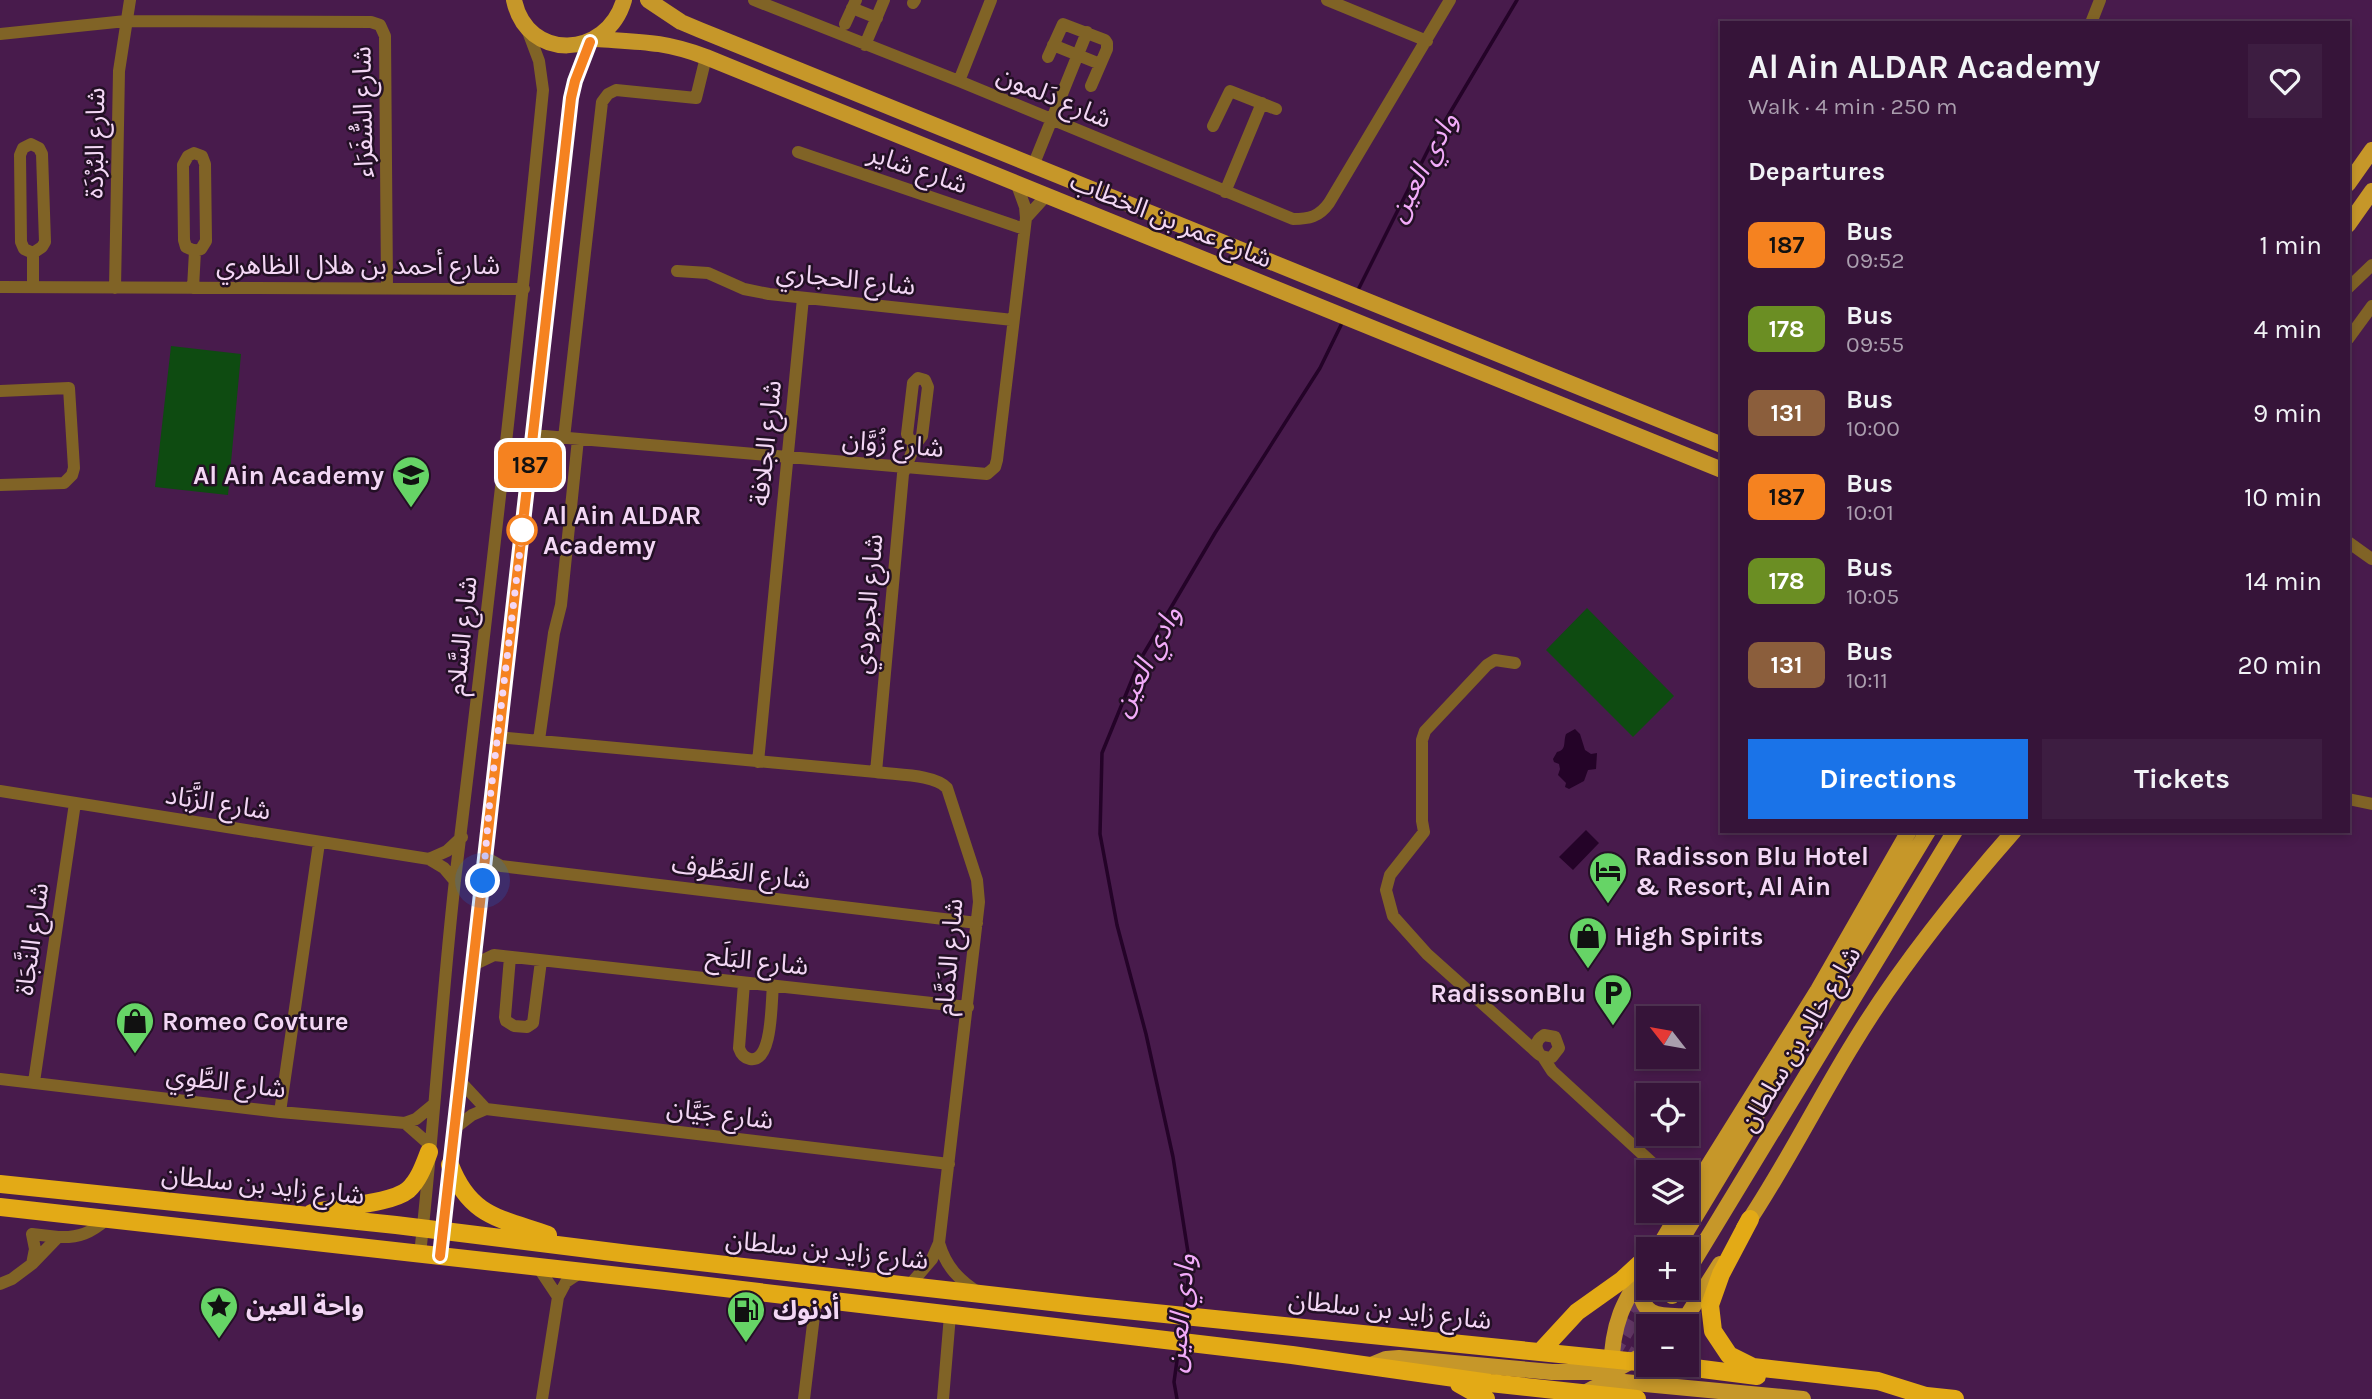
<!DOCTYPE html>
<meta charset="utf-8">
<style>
:root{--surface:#361439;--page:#3d1d41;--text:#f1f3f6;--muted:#aa9eae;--line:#503353;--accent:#1a73e8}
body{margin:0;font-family:Karla,"Noto Sans Arabic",sans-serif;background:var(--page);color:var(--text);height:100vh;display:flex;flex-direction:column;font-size:26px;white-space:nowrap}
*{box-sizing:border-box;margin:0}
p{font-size:23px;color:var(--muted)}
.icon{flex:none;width:38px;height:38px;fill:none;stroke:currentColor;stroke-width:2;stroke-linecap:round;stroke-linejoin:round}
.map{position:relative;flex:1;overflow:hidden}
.details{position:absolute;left:1720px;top:21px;width:630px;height:812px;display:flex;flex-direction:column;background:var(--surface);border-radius:0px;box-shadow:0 4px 10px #0003,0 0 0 2px var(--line)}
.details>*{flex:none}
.badge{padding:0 14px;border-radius:10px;font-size:24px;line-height:46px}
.needle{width:46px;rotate:301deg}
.fabs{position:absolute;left:1636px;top:1006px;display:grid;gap:14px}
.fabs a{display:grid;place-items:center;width:63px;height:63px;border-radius:0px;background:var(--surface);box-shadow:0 4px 10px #0003,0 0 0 2px var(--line);font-size:35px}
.you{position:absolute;width:35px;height:35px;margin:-18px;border:5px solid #fff;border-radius:50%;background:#1a73e8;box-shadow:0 0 0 10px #1a73e833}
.map>.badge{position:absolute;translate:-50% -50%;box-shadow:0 0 0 4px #fff}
h2{padding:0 28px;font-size:26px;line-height:63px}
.round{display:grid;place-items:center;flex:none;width:74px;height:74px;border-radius:0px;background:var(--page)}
.overview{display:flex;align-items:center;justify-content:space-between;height:119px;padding:0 28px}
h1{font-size:33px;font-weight:700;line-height:52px}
.cta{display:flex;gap:14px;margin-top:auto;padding:14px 28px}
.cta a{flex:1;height:80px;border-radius:0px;background:var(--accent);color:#fff;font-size:28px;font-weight:700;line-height:80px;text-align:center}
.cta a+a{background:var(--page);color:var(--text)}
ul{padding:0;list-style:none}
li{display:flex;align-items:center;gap:21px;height:84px;padding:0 28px}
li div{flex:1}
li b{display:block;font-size:26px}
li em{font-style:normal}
li .badge{min-width:77px;font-weight:700;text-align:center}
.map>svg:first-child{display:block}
.green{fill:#0e4b11}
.water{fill:#240328}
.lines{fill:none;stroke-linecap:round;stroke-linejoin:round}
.stream{stroke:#240328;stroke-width:3.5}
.major-tunnel{stroke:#623765;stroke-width:16;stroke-dasharray:16 8;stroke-linecap:butt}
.minor{stroke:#806326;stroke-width:12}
.major{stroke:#c69729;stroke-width:16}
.highway{stroke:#e3aa16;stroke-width:18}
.line-casing{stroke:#fff;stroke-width:16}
.line{stroke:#f58220;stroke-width:10}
.walk{stroke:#f3d7f5;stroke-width:7;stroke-dasharray:0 12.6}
.stop-dot{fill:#fff;stroke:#f58220;stroke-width:3.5}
.labels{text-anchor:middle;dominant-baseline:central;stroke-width:5;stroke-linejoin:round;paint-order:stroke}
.street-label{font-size:26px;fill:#f3d7f5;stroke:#231025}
.poi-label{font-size:26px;font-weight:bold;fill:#f3d7f5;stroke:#231025;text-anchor:start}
.stop-label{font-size:26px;font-weight:bold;fill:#f3d7f5;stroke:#231025;text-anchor:start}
.water-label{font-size:28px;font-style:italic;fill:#f2abf9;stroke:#231025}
</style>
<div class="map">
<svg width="2372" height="1399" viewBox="0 0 2372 1399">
<rect width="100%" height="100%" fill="#481b4c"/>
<path class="green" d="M171,346l70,8 -13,141 -73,-8z
M1587,608l87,88 -41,41 -87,-87z"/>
<path class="water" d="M1575,729l5,5 5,16 6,4 6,-1 -1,16 -8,1 -4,11 -15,8 -4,-2 1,-4 -8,-8 2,-6 -1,-5 -5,-2 -1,-3 4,-7c10,-2 6,-10 9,-18z
M1586,830l13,13 -26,27 -14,-13z"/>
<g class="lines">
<path class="stream" d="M1357,292l72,-144 88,-148
M1184,1311l6,-46 -17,-108 -27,-123 -29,-109 -17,-91 2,-81 38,-93 75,-127 105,-165 23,-47
M1177,1399l-3,-17 5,-36"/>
<path class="major-tunnel" d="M1611,1355l41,-67
M1630,1364l18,-30"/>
<path class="minor" d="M754,0l205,81 334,138c16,0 26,-2 36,-16l121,-203
M1327,0l100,41
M913,3l2,-3
M852,8l25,10
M2091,23l9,-23
M845,24l11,-24
M0,34l126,-13 245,1 9,3 5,11 2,251
M865,45l19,-45
M1053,45l47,19
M1048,57l15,-33 42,16 2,3v6l-16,37
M959,81l32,-81
M1213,126l17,-35 46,18
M31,144l8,4 3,6 3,88 -3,5 -9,6 -9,-4 -3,-7 -1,-87 3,-7z
M798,152l226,77
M194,153l8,3 3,8 1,77 -5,8 -6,2 -9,-4 -2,-7 -1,-75 5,-9z
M1033,166l54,-134
M1225,192l37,-89
M1026,218l20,-22
M33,253v34
M677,271l31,2 36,16 25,5 244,26
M0,287l524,2
M115,288l4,-217 11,-71
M193,288l2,-37
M2348,288l24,-23
M2348,339l24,-33
M918,378l7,2 3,7 -6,49 -3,4 -5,2 -5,-3 -2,-5 6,-51z
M0,391l69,-3 5,80 -2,7 -8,8 -64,2
M533,435l454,39 8,-7 2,-7 29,-242 -1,-11 -8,-22
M564,438l38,-336 6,-8 8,-4 80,8 10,-41
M2348,542l24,17
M1515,663l-20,-3 -8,5 -62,66 -3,9v81l2,11 -34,43 -4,15 7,26 34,38 105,94c6,6 11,11 20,9l7,-9 -4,-11 -11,-2c-8,5 -10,12 -4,20
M498,737l378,35c18,3 59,2 71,16l30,92 2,22 -40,341 -7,16 -23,27
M539,740l15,-107 7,-28 17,-166
M758,762l45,-464
M876,772l27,-298 9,-22 2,-10
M0,791l429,68 15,9 11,13
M2348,799l24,5
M485,857l16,9 476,57
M429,859l18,-8 15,-14
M510,957l-5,60 1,4 8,5 13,1 6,-4 8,-62
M473,965l21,-10 474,52
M744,983l-5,65c2,6 5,10 11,11 23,4 21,-57 23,-73
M1543,1057l9,14 110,101
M0,1079l280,33 125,11 11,-4 17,-14
M459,1080l27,29
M34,1082l41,-279
M280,1112l39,-269
M405,1123l25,22
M455,1128l17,-13 14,-6 463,55
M1687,1176l19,-7
M939,1243c7,24 20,37 40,50
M420,1254c14,-124 21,-250 35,-374 32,-263 62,-526 88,-790l-4,-29 -12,-32
M440,1257l131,-1159 8,-30 11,-26
M32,1264l3,-15 -3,-15 26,3
M538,1267l20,30
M0,1284l12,-5 20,-15 26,-27c21,1 33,-4 49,-18
M542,1399l16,-102 8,-15 15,-10
M804,1399l12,-100
M943,1399l7,-84"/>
<path class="major" d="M514,0c13,62 93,59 110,0
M648,0l33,22 19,8 1022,415
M596,39c44,3 68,2 110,18l1016,413
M2348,184l24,-34
M2348,225l24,-34
M1687,1200l131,-210 91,-159
M1744,1228c40,-59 72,-124 109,-184 46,-76 103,-147 161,-213
M1657,1250l23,-39
M1675,1250l253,-419
M1687,1272l268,-441
M1639,1278c1,38 15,39 48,38
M1672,1296l5,-8
M1677,1326l10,-10 33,-52
M1369,1366l17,-7 13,-1 153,14h32l33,-3 31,-17
M1611,1371c1,-49 12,-68 37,-108
M1580,1397c13,-11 27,-15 44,-15l179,17"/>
<path class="highway" d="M450,1165c20,52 50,53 98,70
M0,1184l396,41 233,29 457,52 562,57
M0,1207l665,74 627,74 198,28 147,16
M312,1213c25,-7 79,-9 96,-23 11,-10 16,-25 21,-38
M1750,1219l-29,55 -11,31 3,26 16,24 24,12 125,14 48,15
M1541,1351l36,-39 45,-32 26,-24
M1671,1365l86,11
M1459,1384l27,15
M1917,1395l38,4"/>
</g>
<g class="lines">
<defs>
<path id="line" d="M440,1256l131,-1158 4,-17 15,-39"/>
</defs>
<use href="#line" class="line-casing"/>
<use href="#line" class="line"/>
<path class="walk" d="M483,881l7,-82 34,-282 -2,13"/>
</g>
<defs>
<symbol id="school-pin" viewBox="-11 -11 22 30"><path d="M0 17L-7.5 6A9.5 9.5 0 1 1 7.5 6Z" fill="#66d466" stroke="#231025"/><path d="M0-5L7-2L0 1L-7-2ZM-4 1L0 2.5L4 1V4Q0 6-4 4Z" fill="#111"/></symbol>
<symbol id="hotel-pin" viewBox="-11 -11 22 30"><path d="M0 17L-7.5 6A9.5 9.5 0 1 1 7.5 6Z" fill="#66d466" stroke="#231025"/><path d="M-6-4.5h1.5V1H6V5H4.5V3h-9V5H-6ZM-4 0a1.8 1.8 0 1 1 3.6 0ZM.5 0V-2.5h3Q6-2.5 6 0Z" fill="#111"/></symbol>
<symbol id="shop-pin" viewBox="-11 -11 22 30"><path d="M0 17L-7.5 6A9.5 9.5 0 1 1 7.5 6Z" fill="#66d466" stroke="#231025"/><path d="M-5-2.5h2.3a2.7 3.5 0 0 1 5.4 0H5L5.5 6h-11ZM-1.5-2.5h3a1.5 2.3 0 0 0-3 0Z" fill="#111"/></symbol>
<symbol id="parking-pin" viewBox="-11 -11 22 30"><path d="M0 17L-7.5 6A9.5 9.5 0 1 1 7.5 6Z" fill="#66d466" stroke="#231025"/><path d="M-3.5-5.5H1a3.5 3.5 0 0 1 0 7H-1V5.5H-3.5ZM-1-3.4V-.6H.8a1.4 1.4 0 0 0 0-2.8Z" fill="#111"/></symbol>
<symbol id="sight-pin" viewBox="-11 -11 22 30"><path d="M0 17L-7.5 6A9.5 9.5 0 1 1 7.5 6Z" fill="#66d466" stroke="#231025"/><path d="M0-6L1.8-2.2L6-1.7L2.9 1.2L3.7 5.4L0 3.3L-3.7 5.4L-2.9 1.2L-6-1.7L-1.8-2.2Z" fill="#111"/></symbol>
<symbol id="fuel-pin" viewBox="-11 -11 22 30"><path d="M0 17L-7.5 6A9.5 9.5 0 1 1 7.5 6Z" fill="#66d466" stroke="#231025"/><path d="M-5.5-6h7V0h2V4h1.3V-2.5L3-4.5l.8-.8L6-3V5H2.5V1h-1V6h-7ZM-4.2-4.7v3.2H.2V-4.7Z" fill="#111"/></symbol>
</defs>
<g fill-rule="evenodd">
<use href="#school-pin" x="389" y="453" width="44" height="60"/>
<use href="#hotel-pin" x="1586" y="849" width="44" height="60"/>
<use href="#shop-pin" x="1566" y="914" width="44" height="60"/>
<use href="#parking-pin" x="1591" y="971" width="44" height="60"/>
<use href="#shop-pin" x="113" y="999" width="44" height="60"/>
<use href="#sight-pin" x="197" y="1284" width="44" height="60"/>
<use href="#fuel-pin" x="724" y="1288" width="44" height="60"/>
</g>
<circle class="stop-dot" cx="522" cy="530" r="14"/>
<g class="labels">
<g class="street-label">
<text transform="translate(1054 97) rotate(23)">شارع دَلمون</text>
<text transform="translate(363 112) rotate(-91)">شارع السُّفَرَاء</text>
<text transform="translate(95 143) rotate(-89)">شارع البُرْدَة</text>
<text transform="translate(918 169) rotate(19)">شارع شاير</text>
<text transform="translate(1171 220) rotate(22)">شارع عمر بن الخطاب</text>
<text x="358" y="265">شارع أحمد بن هلال الظاهري</text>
<text transform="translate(846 279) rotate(6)">شارع الحجاري</text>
<text transform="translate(766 443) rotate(-84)">شارع الجلافة</text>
<text transform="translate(893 444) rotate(5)">شارع زُوَّان</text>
<text transform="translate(868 604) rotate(-85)">شارع الجرودي</text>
<text transform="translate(462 636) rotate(-84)">شارع السَّلام</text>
<text transform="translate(218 803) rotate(9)">شارع الزَّبَاد</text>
<text transform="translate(741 872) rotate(7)">شارع العَطُوف</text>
<text transform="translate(32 939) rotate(-82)">شارع النَّجَاة</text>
<text transform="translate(949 957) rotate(-85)">شارع الدَمَّام</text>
<text transform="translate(757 961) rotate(6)">شارع البَلَح</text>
<text transform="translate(1800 1039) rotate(-59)">شارع خالِد بن سلطان</text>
<text transform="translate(226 1082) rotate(7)">شارع الطَّوِي</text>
<text transform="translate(720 1114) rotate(7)">شارع جَيَّان</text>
<text transform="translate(263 1185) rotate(6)">شارع زايد بن سلطان</text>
<text transform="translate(827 1250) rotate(6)">شارع زايد بن سلطان</text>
<text transform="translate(1390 1310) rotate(6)">شارع زايد بن سلطان</text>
</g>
<g class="poi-label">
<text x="384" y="475" text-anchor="end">Al Ain Academy</text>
<text x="1635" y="856">Radisson Blu Hotel<tspan x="1635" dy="30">&amp; Resort, Al Ain</tspan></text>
<text x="1615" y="936">High Spirits</text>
<text x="1586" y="993" text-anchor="end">RadissonBlu</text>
<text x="162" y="1021">Romeo Covture</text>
<text x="246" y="1306">واحة العين</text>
<text x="773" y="1310">أدنوك</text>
</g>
<g class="stop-label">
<text x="543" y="515">Al Ain ALDAR<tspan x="543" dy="30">Academy</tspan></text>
</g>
<g class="water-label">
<text transform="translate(1422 167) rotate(-62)">وادي العين</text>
<text transform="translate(1146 661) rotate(-63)">وادي العين</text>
<text transform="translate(1180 1313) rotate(-85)">وادي العين</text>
</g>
</g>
</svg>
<div class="fabs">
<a><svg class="needle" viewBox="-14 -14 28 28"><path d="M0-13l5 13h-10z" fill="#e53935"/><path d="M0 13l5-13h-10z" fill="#aa9eae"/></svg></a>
<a><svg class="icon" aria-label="locate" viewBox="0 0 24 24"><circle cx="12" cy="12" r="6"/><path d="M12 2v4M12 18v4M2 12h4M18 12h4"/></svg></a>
<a><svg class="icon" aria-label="layers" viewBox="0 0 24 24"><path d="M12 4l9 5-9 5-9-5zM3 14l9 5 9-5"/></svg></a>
<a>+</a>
<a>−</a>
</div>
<div class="you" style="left:483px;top:881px"></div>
<b class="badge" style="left:530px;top:465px;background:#f58220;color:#111">187</b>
<section class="details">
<div class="overview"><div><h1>Al Ain ALDAR Academy</h1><p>Walk · 4 min · 250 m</p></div><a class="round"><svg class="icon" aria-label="heart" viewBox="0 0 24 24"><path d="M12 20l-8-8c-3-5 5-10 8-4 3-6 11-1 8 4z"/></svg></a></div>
<h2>Departures</h2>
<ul>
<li><span class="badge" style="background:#f58220;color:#111">187</span><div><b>Bus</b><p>09:52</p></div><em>1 min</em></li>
<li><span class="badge" style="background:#6b8e23;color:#fff">178</span><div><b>Bus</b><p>09:55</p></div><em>4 min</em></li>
<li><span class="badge" style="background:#8b5e3c;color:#fff">131</span><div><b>Bus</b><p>10:00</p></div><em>9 min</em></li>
<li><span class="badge" style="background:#f58220;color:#111">187</span><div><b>Bus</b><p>10:01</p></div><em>10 min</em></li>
<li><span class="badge" style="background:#6b8e23;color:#fff">178</span><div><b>Bus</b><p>10:05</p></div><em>14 min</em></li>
<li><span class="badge" style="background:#8b5e3c;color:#fff">131</span><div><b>Bus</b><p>10:11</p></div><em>20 min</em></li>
</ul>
<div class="cta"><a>Directions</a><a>Tickets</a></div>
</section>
</div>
